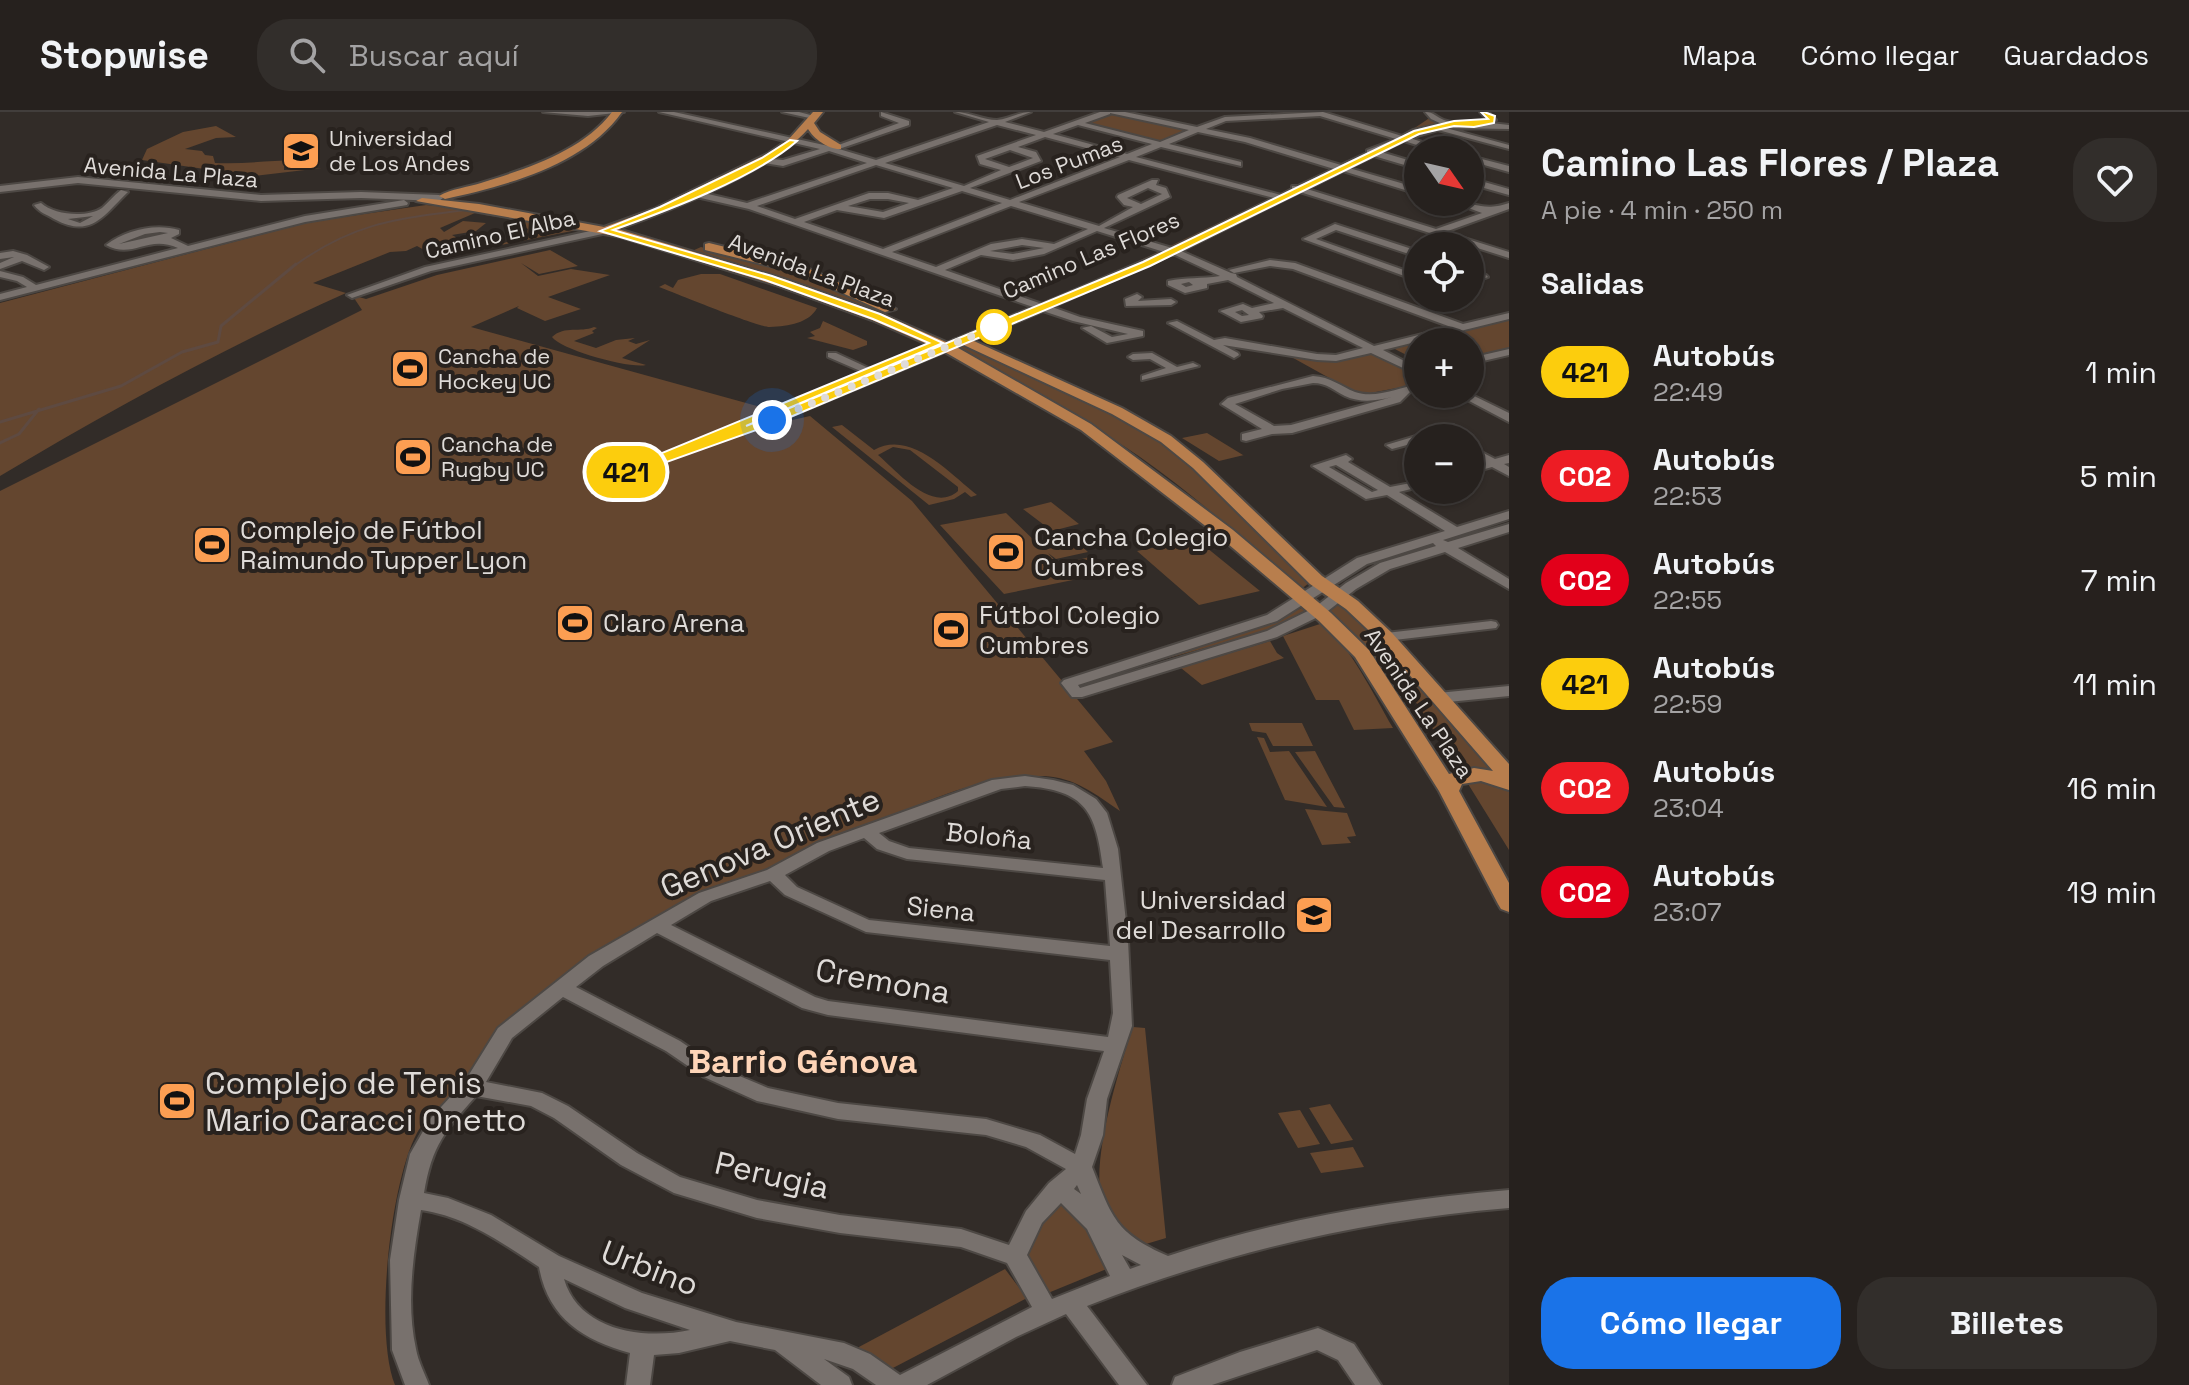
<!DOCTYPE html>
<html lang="es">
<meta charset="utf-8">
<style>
:root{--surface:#26211e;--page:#322e2b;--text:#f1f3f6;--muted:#a4a3a4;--line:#423e3c;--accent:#1a73e8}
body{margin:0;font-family:"Space Grotesk",sans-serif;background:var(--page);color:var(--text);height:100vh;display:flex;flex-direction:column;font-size:30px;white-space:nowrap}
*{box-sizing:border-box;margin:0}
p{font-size:26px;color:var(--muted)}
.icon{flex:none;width:44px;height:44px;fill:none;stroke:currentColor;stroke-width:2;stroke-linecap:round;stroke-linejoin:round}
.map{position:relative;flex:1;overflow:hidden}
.side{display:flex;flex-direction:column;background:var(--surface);width:680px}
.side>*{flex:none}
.badge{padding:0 16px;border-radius:26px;font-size:28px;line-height:52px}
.needle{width:52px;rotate:124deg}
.tools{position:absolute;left:1404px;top:24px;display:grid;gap:16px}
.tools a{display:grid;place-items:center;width:80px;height:80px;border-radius:50%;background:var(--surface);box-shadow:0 2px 6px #0004,0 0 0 2px var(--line);font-size:40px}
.you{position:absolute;width:40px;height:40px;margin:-20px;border:6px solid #fff;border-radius:50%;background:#1a73e8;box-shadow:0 0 0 12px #1a73e833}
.map>.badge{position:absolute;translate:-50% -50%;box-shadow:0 0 0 4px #fff}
h2{padding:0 32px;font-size:30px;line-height:72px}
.round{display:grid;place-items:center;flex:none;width:84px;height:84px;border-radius:32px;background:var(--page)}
.summary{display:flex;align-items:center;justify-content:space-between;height:136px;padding:0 32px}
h1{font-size:38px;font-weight:700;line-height:60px}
.cta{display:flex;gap:16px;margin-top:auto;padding:16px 32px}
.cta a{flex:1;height:92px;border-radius:32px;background:var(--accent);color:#fff;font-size:32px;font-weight:700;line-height:92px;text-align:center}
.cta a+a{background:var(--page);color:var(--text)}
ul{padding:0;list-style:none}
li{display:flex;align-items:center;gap:24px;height:104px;padding:0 32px}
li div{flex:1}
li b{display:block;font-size:30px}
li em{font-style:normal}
li .badge{min-width:88px;font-weight:700;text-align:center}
header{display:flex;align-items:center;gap:48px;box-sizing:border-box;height:112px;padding:0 40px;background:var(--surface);border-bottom:2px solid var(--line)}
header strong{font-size:38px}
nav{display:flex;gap:44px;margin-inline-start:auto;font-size:28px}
.search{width:560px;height:72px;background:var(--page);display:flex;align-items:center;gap:20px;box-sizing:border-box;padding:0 28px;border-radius:32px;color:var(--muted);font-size:30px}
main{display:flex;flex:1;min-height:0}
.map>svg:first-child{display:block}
.green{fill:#64462f;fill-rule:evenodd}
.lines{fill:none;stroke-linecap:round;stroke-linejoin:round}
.stream-far1{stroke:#5e4a41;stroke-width:2}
.stream{stroke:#5e4a41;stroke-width:3}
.minor-casing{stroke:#4d4844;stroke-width:4}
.major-casing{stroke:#4d4844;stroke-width:4}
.minor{fill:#78716d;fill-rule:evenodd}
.major{fill:#b87e4d;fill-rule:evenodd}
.line{fill:#fccd0d;stroke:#fff;stroke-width:2}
.walk{stroke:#dfdbd8;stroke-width:8;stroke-dasharray:0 14.4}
.stop-dot{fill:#fff;stroke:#fccd0d;stroke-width:4}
.labels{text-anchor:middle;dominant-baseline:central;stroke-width:8;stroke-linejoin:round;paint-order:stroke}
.far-poi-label{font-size:22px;fill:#dfdbd8;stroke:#28221e;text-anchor:start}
.far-street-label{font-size:22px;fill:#dfdbd8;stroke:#28221e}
.poi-label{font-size:26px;fill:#dfdbd8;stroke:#28221e;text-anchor:start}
.street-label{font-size:26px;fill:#dfdbd8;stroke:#28221e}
.near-street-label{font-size:32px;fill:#dfdbd8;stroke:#28221e}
.near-poi-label{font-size:32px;fill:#dfdbd8;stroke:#28221e;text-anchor:start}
.near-neighbourhood-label{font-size:34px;font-weight:bold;fill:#fed5b8;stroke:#28221e}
</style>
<header>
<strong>Stopwise</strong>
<div class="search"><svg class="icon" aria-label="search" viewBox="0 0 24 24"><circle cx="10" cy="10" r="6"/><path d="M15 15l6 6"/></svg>Buscar aquí</div>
<nav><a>Mapa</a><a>Cómo llegar</a><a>Guardados</a></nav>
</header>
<main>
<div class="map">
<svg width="1509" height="1273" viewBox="0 0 1509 1273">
<rect width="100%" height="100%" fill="#322c28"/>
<path class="green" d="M1110,1l86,17 -32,13 -79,-20z
M1428,7l20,4 -12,2 -316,148 -330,136 -4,-2 332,-136 292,-140z
M216,14l20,11 -20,1 -31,11 17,2 3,4 8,1 2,7c33,2 65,-5 98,-2l-29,6v3l38,-2 -69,8 -111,-16 5,-11 36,-17z
M426,93l56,5 -42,18 4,4 19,-11 23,2 -10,8 -24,4 9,5 -17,3 -8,-2 4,5 -14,5 -9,-5 -11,5 -16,1 -77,31 33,10c-120,54 -234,116 -346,183v-173l309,-81z
M492,102l106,16 -26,1 -76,15 30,-11 2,-6 -17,-10 -26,-4z
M701,135l111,29 74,36 -8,3 -186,-64z
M550,138l28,16 -39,8 -18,-11 17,13 33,-7 39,6 -62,22 33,12 -36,12 -28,-13 2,-2 -48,21 286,79 31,15 22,-5 102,85 201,241 -29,9 22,30 14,30c-23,-16 -46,-34 -76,-35 -92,-3 -188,63 -273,96 -22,8 -47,10 -68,23 -69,39 -133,86 -199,129 -18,21 -28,46 -44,66 -12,15 -34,26 -43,43 -27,50 -43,201 -22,252h-395v-894l362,-181 -10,-15 14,4 71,-24z
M701,162h19l97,34c-8,15 -28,18 -47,19 -10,1 -95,-34 -111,-40l6,-3 8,4 5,-8z
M1509,207v30l-39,10v-17h-52v19l-27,-14z
M823,209l44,20v4l-14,5 -46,-12 8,-2 -5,-4 10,-4z
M594,215l3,1 -5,3 2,2 -20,8 22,7 20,-8 19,-2 -7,3 8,3 14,-4 -28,18 24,7c-16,4 -85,-15 -94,-28 13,-12 28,-4 42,-10z
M967,232l173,83 55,41 114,115 -9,7c-51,-46 -103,-93 -160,-133 -58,-40 -122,-75 -185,-108z
M1378,241l40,21v10l-58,11 -74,-41 44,8z
M842,313l32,25c37,-21 76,24 103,45l-6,2 -6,-5 -11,7 -25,6 -97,-78zM893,335l17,3 48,37v4c-26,23 -61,-20 -80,-36z
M1207,321l36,22h1l-25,6 -37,-23z
M1051,390l28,22 -27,7 -29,-22z
M1006,401l38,37 33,-8 11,10 -32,7 -8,-6 11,12 34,-9 11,10 -33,9 -11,-10 13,15 -69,14 -64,-69z
M1196,427l64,52 -61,14 -62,-54z
M1339,488l35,31 121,143 -34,-1 -58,-91h-16l-61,-71z
M1306,494l5,5 -50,22 -141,38 140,-45z
M1323,511c30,28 49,69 70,105l-39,2 -15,-30h-23l-33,-64z
M1270,529l7,12 7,5 -82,27 -21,-17z
M1249,611h53l11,23h-40l-7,-13 -14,-2z
M1257,625l7,1 6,14 19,-1 38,56 -42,-7z
M1315,639l30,57 -11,-1 -39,-55z
M1475,665l30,9 4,5v59l-44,-71z
M1305,697l42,4 9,23 -9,1 4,6 -29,2z
M1133,915l12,1 21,210 -30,9c-17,-15 -34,-32 -36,-56 -5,-44 19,-122 33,-164z
M1330,992l23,36 -22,4 -22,-36z
M1300,998l20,34 -22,4 -20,-35z
M1353,1035l11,20 -43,6 -11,-20z
M1063,1089l23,18 23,49 -61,25 -22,-38 14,-31z
M1005,1157l22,29 -136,71 -34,-21z"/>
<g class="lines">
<path class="stream-far1" d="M294,154c59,-43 101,-47 171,-56"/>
<path class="stream" d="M0,310l121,-36 61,-34 36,-10 3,-16 75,-62
M0,331l19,-9 20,-25"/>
<defs>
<path id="minor" d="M543,0h81l-36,4z
M659,0h15l159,35 66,-24 -18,-7v-4l28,9v4l-70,24 37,11 113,-38 -34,-10c14,0 28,8 42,8 11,-1 22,-8 34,-8l-26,10 39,10 56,-20h25l72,15 28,-10 98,-5 79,24 11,-6 29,-6 -11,-5 -6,-7c9,0 11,5 19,8 14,5 29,4 43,-1l-7,-7h8l8,8 -5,3 18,2v4l-63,-1 63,17v4l-71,-19 -28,8 36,12h-13l-29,-9 -23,11 37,11v6l-44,-13 -25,12 69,20v6l-75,-23 -36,18 129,40 46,-16 -30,-11c26,0 30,10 57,1v6l-64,23 64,20v6l-209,-66 -119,59 50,22 5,1 1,3 137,69 77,-19 -158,-58 -23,-3 -36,7 -5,-3 41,-10 25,3 168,61 46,-11v6l-126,31 35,18v7l-47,-22 -35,8 -19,-1 -94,-15 15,8 1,2 -5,3 -66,-35 9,-2 37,19 11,-2 92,16 19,1 27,-7 -80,-40 -24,4 4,4 -1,2 -21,4 -21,-11 23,-7 9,4 22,-5 -46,-23 -21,4v4l-22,5 -17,-8v-4c19,-4 33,-2 52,-5l-47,-22 -121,53 28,10 63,14v5l-36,7 -25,-15 9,-2 21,11 16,-3 -55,-13 -30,-10 -271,113 -4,-2v-4l265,-111 -284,-98 -57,-13 -1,-2 4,-3 52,12 120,-40 -38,-12 -46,15 -19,-3 -3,-1v-4l22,2 37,-11zM1110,2v-1l79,17 -29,12 -75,-19zM1320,4l76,23 -29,11v3l-26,12 -91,-27 -44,-9 20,-8zM997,13l39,10 -59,21 3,8 21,6 -37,16 -79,-23zM1078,13l74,19 -25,10 -74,-20zM1198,20l47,10 89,27 -36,17h-6v3l-11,6 -145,-38 25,-10 80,19v-4l-72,-18zM1045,25l75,20 -110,43 -40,-12 71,-27 -5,-9 -18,-5zM1010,38l23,8 -24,9 -24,-8zM1129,48l145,38 -102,50 -68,-20 66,-31 -4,-9 -10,-3 2,-5h-6l-34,15 -1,2 7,8 9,2 -34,19 -80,-24zM876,53l77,23 -35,12 -30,-7h-19l-74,26 -38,-13zM1148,76l14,6 -21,10 -14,-6zM962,79l40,12 -119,46 -79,-27 33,-12 47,8zM870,87h18l21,4 -26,9 -35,-6zM1011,94l77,23 -34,15 -32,-5 -31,5 -55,23 -44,-15zM1097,119l67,21 -122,52 -97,-34 36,-15 32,5 31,-6zM1022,133l22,3 -31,6 -23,-3zM1189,170l4,3 -7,2 -5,-3zM1242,198l7,5 -7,1 -7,-4z
M782,0h17l19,5 -4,2z
M1470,44l39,10v6l-39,-11z
M78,65l183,18 100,-3 78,3 4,3 -4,3 -78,-3 -100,3 -183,-18 -78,9v-6z
M1470,66l39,11v6l-39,-11z
M121,78l7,2c-25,24 -37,47 -74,27 -8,-5 -14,-6 -20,-14l7,-2c13,12 46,15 61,5 6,-5 12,-13 19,-18zM93,104l-13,7 -12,-4z
M404,88l4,3 -1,2 -102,17 -305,78v-6l27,-7 -10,-6 -17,-4v-6l23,6 13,8 142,-37c-31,-14 -45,12 -72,-3 20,-15 49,-22 73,-15v4l-8,4 17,8 117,-30zM160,120l8,1 -49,11 26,-10z
M1335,112l83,27v6l-82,-27 -20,9 102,36v6l-115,-42z
M604,116l5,3 -2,2 -176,38 -79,27 -5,-3 78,-28z
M13,139l14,4 22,12 -5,3 -22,-9 -22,8v-6l14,-6 -14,2v-6z
M1470,155l16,8 2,2 -18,7v-6l5,-2 -5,-2z
M1137,182l5,3 -4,4 33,-2 5,3 -5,3 -45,1 -1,-7z
M1509,237v6l-39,9v-6z
M828,241h8l39,18 -10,2 -37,-16z
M1152,241l25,14 16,-4 6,3 -57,14v-4l24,-8 -16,-9 -17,1 -5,-3 5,-3z
M1313,264c18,1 27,10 42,16 20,7 44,-4 63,-8v6l-8,2 -10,10 -108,31 -20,1 -26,7 -4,-1v-6l20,-5 -41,-25 7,-6zM1313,271c14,0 20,7 32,13 15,7 31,5 47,1l-101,28 -17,1 -39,-22 47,-15z
M1456,282h14l39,19v9z
M1453,313l6,4 -2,3 -24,6h-15v4l-26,7 -6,-4z
M1470,334l25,13 14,-4v8l-5,1 5,3v9l-17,-9 -22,6v-8l12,-3 -12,-7z
M1346,343l6,4 -4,3 42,25 21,-4v6l-12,3 58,35 52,-16v8l-66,21 5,2 61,-18v8l-51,16 51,31v10l-64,-37 -55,17 -34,20 -32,25 -47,23 -195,60h-10l-11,-14 3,-3 203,-65 90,-57 88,-27 -58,-36 -21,4 -54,-33zM1336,353l42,25 -6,2 -43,-25zM1433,431l3,3 -56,17 -34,20 -32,25 -47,23 -187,57 -2,-3 199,-64 90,-57z
M1491,509l5,1 2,3 -2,3 -110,13 -7,-4 7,-4z
M1509,574v10l-71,7 -8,-5 8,-5z
M1025,664l28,4 20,5 23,14 11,14 11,36 10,91 4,86 -25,73 -4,36 -11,32c20,50 23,66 76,89 110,-37 225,-56 341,-66v18c-146,12 -285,44 -422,98l60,79h-28l-53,-71 -50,23 -89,48h-51l-23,-16 -29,-10 25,18 3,8h-31l-46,-35 -45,-9 -51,12 -25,2 -4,30h-24l4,-32c-47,-13 -82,-35 -91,-86 -37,-24 -74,-51 -118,-57 -8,45 -15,94 -5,139 2,12 9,25 13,36h-24l-13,-35 -2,-90 9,-60 11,-46 20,-35 35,-38 33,-53 91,-72 110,-63 68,-23 50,-27 175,-63zM1025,674c61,4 71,26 78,82l-194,-20 -20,-7 -10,-8 122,-44zM864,726l13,11 30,10 198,21 5,66 -241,-26 -72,-33 -12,-12 44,-24zM770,769l15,14 81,37 244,28 3,53 -5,24 -280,-36 -13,-4 -144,-72 40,-24zM657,821l145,75 26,7 276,36 -17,48 -6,36 -6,19 -35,-19 -54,-16 -148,-16 -70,-15 -50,-21 -38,-26 -104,-54 27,-21zM563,885l103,54 38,26 53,24 81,18 148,16 40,12 40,22 -17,14 -23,28 -17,34 -48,-16 -121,-14 -83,-15 -77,-23 -43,-24 -69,-47 -26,-13 -56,-11 26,-44zM476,984l55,10 23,12 67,47 53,28 83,25 83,15 121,14 46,16 25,44 -132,68 -30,-21 -26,-11 -108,-21 -94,-29 -83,-37 -68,-41 -43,-17 -24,-5c8,-48 21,-62 52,-97zM1077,1073l4,9 -7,-5zM1061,1091l26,26 23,47 -58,23 -25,-44 15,-32zM1122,1143l19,10 -11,4zM564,1167l61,29 65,22c-46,10 -111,1 -126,-51z
M1318,1216l36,16 27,41h-26l-17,-25 -21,-10 -105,35h-40l3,-8 65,-25z"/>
<path id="major" d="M612,0h10c-37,53 -117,74 -177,87l-6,-3c12,-7 29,-9 42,-13 45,-14 102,-32 131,-71z
M813,0h10l-9,11 6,9 21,13v4c-12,1 -27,-10 -33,-20 -35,41 -139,82 -190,100l169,51 95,34 71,31 138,79 142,106 98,83 38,37 80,124 25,-6 19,3 -113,-130 -34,-32 -36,-25 -117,-116 -32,-26 -49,-28 -159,-74 12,-3 157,71 49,28 32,26 119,114 36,25 34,32 117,131v26l-28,-9 -19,3 -3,7 50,92v29l-8,-3 -3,-5 -59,-113 -84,-134 -36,-36 -98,-83 -140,-108 -138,-79 -71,-31 -93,-34 -158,-49 -205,-36 6,-3 57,6 125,23 50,-18 115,-56 19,-13z
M709,131l94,23 93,43 -11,3 -90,-40 -90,-22v-6z"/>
</defs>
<use href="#minor" class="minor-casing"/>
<use href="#major" class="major-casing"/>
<use href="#minor" class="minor"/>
<use href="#major" class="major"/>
</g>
<path class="line" d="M1481,0h3l11,4 -1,7 -20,4 -20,-1 -35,8 -269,132 -374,157 -171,61 -11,-3 335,-138 -56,-24 -108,-39 -165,-49 60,-24 102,-49 28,-18 7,1c-42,37 -131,70 -184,89l159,46 108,38 63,29 -197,83 397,-164 271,-131 40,-10 34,-2z"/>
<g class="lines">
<path class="walk" d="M772,308l222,-93"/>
</g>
<defs>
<symbol id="university-square" viewBox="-11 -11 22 22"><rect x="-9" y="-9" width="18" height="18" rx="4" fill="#fc9e52" stroke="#28221e"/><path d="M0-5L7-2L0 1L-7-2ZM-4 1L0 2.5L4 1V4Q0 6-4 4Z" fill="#111"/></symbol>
<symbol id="stadium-square" viewBox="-11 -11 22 22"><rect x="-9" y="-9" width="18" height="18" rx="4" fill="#fc9e52" stroke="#28221e"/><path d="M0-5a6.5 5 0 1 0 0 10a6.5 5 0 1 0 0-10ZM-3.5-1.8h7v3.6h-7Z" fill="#111"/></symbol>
</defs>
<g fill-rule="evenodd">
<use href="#university-square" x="279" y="17" width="44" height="44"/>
<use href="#stadium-square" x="388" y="235" width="44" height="44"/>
<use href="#stadium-square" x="391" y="323" width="44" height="44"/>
<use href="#stadium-square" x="190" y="411" width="44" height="44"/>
<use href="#stadium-square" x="984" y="418" width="44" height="44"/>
<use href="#stadium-square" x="553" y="489" width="44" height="44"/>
<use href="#stadium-square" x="929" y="496" width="44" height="44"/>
<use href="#university-square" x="1292" y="781" width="44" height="44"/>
<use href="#stadium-square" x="155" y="967" width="44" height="44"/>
</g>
<circle class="stop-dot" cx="994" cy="215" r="16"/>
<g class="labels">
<g class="far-poi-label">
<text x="329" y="26">Universidad<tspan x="329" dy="25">de Los Andes</tspan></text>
<text x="438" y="244">Cancha de<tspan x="438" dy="25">Hockey UC</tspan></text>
<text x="441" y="332">Cancha de<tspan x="441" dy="25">Rugby UC</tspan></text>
</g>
<g class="far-street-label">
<text transform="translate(1069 50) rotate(-21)">Los Pumas</text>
<text transform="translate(171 60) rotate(5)">Avenida La Plaza</text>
<text transform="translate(500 122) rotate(-13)">Camino El Alba</text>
<text transform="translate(1091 143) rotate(-23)">Camino Las Flores</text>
<text transform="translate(812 158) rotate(20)">Avenida La Plaza</text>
<text transform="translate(1419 591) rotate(56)">Avenida La Plaza</text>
</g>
<g class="poi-label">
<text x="240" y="418">Complejo de Fútbol<tspan x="240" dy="30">Raimundo Tupper Lyon</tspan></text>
<text x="1034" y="425">Cancha Colegio<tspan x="1034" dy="30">Cumbres</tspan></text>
<text x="979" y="503">Fútbol Colegio<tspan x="979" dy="30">Cumbres</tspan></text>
<text x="603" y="511">Claro Arena</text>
<text x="1286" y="788" text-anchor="end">Universidad<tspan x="1286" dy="30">del Desarrollo</tspan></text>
</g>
<g class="street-label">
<text transform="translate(989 724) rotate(6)">Boloña</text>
<text transform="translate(941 797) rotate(6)">Siena</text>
</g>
<g class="near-street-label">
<text transform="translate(770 731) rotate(-23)">Genova Oriente</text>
<text transform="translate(883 869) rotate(10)">Cremona</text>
<text transform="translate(772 1063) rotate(13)">Perugia</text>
<text transform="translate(650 1156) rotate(21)">Urbino</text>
</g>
<g class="near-poi-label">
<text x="205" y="971">Complejo de Tenis<tspan x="205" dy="37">Mario Caracci Onetto</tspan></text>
</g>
<g class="near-neighbourhood-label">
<text x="803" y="949">Barrio Génova</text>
</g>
</g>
</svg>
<div class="tools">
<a><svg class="needle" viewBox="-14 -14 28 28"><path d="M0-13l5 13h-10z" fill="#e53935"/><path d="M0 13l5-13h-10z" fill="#a4a3a4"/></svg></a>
<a><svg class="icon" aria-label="locate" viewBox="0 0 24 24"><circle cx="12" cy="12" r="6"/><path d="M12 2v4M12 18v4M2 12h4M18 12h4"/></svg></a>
<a>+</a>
<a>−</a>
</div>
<div class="you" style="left:772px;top:308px"></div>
<b class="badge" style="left:626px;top:360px;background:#fccd0d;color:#111">421</b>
</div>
<section class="side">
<div class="summary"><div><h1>Camino Las Flores / Plaza</h1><p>A pie · 4 min · 250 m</p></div><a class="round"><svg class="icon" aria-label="heart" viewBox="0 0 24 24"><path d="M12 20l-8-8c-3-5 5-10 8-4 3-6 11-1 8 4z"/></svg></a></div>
<h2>Salidas</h2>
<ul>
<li><span class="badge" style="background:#fccd0d;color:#111">421</span><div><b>Autobús</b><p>22:49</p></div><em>1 min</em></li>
<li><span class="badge" style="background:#ed1c24;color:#fff">C02</span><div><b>Autobús</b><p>22:53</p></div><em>5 min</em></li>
<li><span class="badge" style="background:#e2001a;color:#fff">C02</span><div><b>Autobús</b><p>22:55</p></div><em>7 min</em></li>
<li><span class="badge" style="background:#fccd0d;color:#111">421</span><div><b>Autobús</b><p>22:59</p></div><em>11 min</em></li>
<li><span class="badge" style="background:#ed1c24;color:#fff">C02</span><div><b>Autobús</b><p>23:04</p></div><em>16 min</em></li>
<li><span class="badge" style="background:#e2001a;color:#fff">C02</span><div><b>Autobús</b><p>23:07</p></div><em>19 min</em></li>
</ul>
<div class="cta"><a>Cómo llegar</a><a>Billetes</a></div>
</section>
</main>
